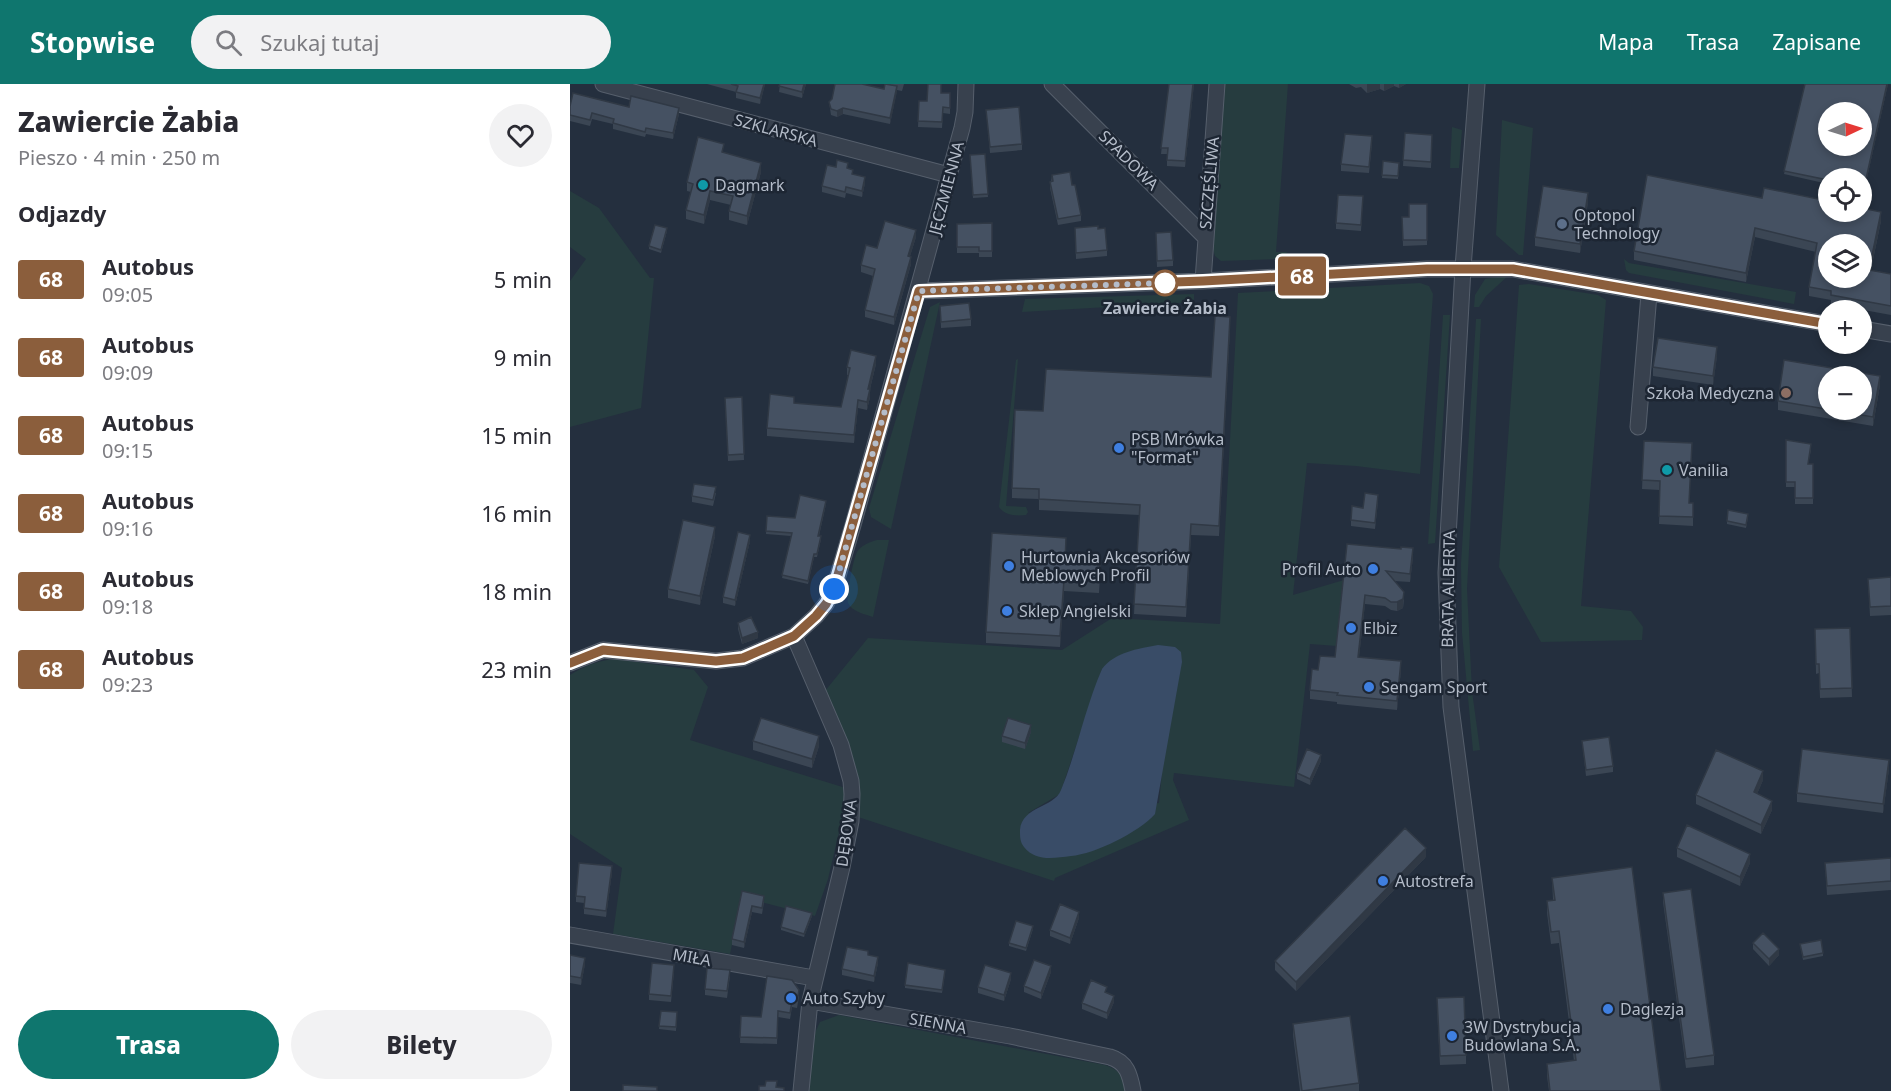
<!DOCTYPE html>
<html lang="pl">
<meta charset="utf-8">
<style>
:root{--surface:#fff;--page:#f2f2f3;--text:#2b2b33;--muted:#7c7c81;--accent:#0f766e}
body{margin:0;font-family:"Noto Sans",sans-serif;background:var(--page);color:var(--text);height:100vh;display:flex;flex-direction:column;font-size:22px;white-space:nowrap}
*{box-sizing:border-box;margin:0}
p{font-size:20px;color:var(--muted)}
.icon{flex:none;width:33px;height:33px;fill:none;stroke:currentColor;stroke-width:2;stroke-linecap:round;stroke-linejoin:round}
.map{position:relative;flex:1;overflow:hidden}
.side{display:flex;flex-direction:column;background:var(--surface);width:570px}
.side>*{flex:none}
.badge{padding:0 12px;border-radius:4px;font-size:21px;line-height:39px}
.needle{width:39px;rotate:86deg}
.buttons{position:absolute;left:1248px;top:18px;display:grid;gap:12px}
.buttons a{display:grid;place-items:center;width:54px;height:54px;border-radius:50%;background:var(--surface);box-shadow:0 3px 9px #0003;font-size:30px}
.you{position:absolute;width:30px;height:30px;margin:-15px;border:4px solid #fff;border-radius:50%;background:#1a73e8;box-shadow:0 0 0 9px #1a73e833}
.map>.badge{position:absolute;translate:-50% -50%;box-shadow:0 0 0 3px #fff}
h2{padding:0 18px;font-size:22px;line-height:54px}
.round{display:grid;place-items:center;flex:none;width:63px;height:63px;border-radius:32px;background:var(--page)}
.summary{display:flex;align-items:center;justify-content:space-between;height:102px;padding:0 18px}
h1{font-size:28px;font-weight:800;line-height:45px}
.primary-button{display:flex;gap:12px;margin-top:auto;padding:12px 18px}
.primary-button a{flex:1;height:69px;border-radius:36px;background:var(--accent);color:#fff;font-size:24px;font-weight:800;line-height:69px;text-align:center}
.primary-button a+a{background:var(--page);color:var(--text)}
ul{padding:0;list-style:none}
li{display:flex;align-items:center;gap:18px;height:78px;padding:0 18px}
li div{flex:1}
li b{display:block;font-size:22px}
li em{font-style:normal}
li .badge{min-width:66px;font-weight:700;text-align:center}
header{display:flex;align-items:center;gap:36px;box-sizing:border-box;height:84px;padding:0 30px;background:var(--accent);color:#fff}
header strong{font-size:28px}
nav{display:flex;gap:33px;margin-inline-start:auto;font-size:21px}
.search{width:420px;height:54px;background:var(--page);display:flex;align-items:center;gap:15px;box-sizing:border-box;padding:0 21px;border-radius:33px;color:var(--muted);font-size:22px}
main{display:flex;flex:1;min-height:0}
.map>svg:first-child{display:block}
.green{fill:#263c3f;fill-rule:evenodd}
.water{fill:#394c67}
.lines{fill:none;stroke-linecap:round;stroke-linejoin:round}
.minor-casing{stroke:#565f6c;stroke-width:17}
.minor{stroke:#38414e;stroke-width:15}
.wall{fill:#3b4654}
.shaded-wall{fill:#303945}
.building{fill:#455162;stroke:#303945;stroke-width:1.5;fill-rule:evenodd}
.line-casing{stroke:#fff;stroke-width:14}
.line{stroke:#8b5e3c;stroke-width:9}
.walk{stroke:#b4bcc9;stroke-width:6;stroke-dasharray:0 10.8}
.culture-dot{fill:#0f9aa8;stroke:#1d2633;stroke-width:2}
.service-dot{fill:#5c6f8a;stroke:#1d2633;stroke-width:2}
.stop-dot{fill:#fff;stroke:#8b5e3c;stroke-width:3}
.education-dot{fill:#8d6e63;stroke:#1d2633;stroke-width:2}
.shop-dot{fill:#3f7fe0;stroke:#1d2633;stroke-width:2}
.labels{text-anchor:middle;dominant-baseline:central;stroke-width:5;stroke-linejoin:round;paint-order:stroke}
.street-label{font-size:16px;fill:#b4bcc9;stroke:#1d2633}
.poi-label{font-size:16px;fill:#b4bcc9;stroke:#1d2633;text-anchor:start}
.stop-label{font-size:16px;font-weight:bold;fill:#b4bcc9;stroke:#1d2633}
</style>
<header>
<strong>Stopwise</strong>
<div class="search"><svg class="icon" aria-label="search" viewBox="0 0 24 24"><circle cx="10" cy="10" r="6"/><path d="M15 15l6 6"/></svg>Szukaj tutaj</div>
<nav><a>Mapa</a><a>Trasa</a><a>Zapisane</a></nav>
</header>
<main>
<section class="side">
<div class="summary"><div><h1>Zawiercie Żabia</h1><p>Pieszo · 4 min · 250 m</p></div><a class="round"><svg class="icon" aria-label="heart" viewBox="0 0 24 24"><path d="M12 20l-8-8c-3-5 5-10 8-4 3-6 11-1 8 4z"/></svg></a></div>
<h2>Odjazdy</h2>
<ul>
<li><span class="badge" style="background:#8b5e3c;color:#fff">68</span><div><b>Autobus</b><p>09:05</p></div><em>5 min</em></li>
<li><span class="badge" style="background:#8b5e3c;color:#fff">68</span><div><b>Autobus</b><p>09:09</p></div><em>9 min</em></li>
<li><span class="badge" style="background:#8b5e3c;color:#fff">68</span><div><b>Autobus</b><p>09:15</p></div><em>15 min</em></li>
<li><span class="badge" style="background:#8b5e3c;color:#fff">68</span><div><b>Autobus</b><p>09:16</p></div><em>16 min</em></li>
<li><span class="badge" style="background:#8b5e3c;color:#fff">68</span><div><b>Autobus</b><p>09:18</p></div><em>18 min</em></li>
<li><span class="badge" style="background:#8b5e3c;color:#fff">68</span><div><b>Autobus</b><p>09:23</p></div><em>23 min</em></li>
</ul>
<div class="primary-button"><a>Trasa</a><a>Bilety</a></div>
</section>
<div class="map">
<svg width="1321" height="1007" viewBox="0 0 1321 1007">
<rect width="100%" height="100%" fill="#242f3e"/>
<path class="green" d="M653,0h65l-12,168h12l-12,7 -55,2 -6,-5 -4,-14z
M932,36l31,8 -10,127h-4l-23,-20z
M882,43l10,3 -3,38h-9z
M0,107l29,17 51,70h4l-13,130 -71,19v-146l16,-22 -16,-12z
M1054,175l5,4 167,29 -2,12 -165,-31 -3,-3z
M939,191l-23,21 -7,11h-5l1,-12 10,-16z
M850,199l9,3 4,8 -13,180 -64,-8 -49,-3 -14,132 51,-15 -7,66 -27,-2 -16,143 -120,-14 -1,7 16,40 -134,58 -1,3 -196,-64 2,-22 -3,-20 -32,-84 43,-53 194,12 50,-32 108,6 18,-331zM532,585l60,103 -3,31 -131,10 32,-19z
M959,200l69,11 8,5 -25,306 50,5 12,16 -1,13 -101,2 -42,-75 20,-282z
M624,210v8l-172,10 3,-13z
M370,218l-49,227 -20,-12 -2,-9 61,-201z
M873,231h7l-15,228 -7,1z
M906,235h5l-14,270 5,102 8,59 -7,1 -11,-118 -1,-69z
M448,275l-12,147 20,1 2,5 -2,3c-9,1 -21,1 -27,-8l17,-147z
M307,456h12l-16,77c-8,-3 -21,-5 -25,-14 -2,-7 5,-43 9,-51 4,-7 13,-10 20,-12z
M46,575l78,11 14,17 -18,53 159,49 -21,90 -13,37 -73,-19 -12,57 -117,-20 9,-66 -52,-34v-159c15,-9 28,-15 46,-16z
M269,931l266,50c15,5 18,11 20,26h-316l5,-56 6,-13z"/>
<path class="water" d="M588,561l17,2 6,5 1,10 -27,152c-16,18 -60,40 -84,42 -17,2 -35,6 -47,-9 -4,-5 -4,-10 -4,-17 2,-24 34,-22 41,-40 16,-39 24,-82 41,-121 13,-17 35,-20 56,-24z"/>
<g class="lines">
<defs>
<path id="minor" d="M33,0l346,91
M482,0l153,153
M907,0l-14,184 -17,305 5,134 50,384
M633,197l14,-197
M349,207l284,-10 224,-12h86l315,55
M1292,245l29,5
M1068,343l11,-133
M224,552l47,109 10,36 1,13 -1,27 -9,46 -32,134 -9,90
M0,579l33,-13 113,11 27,-3 51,-22 22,-20 10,-12 8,-15 19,-64 109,-397 3,-16 1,-28
M0,851l244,43
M240,917l200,35 100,21c17,5 20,18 23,34"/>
</defs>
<use href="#minor" class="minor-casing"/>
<use href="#minor" class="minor"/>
</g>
<path class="wall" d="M137,0h58l-5,20 -24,-6v-6z
M210,0h26l-4,14 -23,-6z
M321,0h13l-2,7 -5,-1 -7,34 -47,-10 -6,3 -6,-2 -2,-13 55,-13z
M599,0h25l-9,83 -18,-1v-12h-6z
M779,0h57l-7,4 -5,-2 -10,5 -4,-2 -13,4 -6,-6 -5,1z
M1235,0h83l-24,107h-2v-13h-34v6l-44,-10z
M371,9h9v21l-7,-1 -1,15 -24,-1 1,-26h8z
M0,22l59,1 50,7 -6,25 -27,-5 -1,3 -32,-8v-5l-21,-5 -2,7 -20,-5z
M416,26l36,34v6l-32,3z
M835,49l27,2 -1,33 -28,-2z
M802,58l-3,31 -28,-2v-7z
M154,69l37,19 -14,53 -18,-5v-9l2,-6 -21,-5 -6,24 -18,-5v-9l5,-18 -4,-1v-9z
M415,70l3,43 -15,1 -3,-43z
M813,77l16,2 -1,16 -16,-1z
M266,83l12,1 5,6 12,9 -3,14 -16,-4 -1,5 -23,-6v-6z
M482,91l20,10 9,30v6l-23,4 -8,-37z
M793,112l-2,35 -25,-2v-6z
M1192,114l119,23 -10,49 20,4v41l-60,-11v-4l-22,-4v-9l7,-35 -61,-15 -9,45 -112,-22v-9z
M1018,118l-8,51 -45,-7v-9z
M857,120v41l-24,1 -1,-29h7z
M422,139v34h-13v-4h-22v-29z
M505,144l23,1 9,21v6l-31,3z
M97,147l-6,22 -12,-4v-3z
M346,153l-6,19 1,8 -17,61 -29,-8v-7l8,-34 -12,-4v-7l16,-17z
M586,155l17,21v6l-16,1z
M370,222l31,13v7l-30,2z
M660,243l-11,209 -28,-1 -5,82 -52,-3 5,-99 -100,-5v-11l-27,-1v-10l31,-77 168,-34z
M1147,272l-4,29 -60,-9v-9z
M306,280l-6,25v8l-3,13 -9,-2 -4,35 -87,-7v-8l27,-25 47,4 7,-32h-1v-8z
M1310,301l-7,41 -95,-16v-9z
M172,313l2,63 -16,1 -3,-63z
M1216,356l25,10 -3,14h5v40h-18v-17h-9z
M1074,357l45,62h4v23l-34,-2 1,-34 -18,-1z
M146,409l-3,13 -21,-4v-6z
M808,417l-3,28 -24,-3v-6l12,-12z
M256,420l-7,32 2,3 -4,18h-3l-6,27 -26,-6 9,-42 -25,-2 1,-18 28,2z
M1178,433l-2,11 -19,-4v-3z
M145,452l-15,69 -32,-7v-9z
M180,457l-15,65 -12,-3v-6z
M777,460l66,13 -3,25 -16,-1 10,19 -1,8 -6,3 -6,-1 -6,-4 -20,-2 -6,53 42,13 -4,40 -60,-6v-2l-27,-3v-9l8,-20 17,-13z
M496,465v14l34,13 -1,17 -35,-2 -4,56 -74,-4v-11z
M1321,493v38l-21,1 -2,-37z
M168,539l20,15 -16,6 -4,-15z
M1280,544l2,69 -32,1 -1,-25 -3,1 -1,-45z
M461,648l-6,17 -23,-7v-6z
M183,657l66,5 -7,22 -59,-18z
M1012,657l31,25v6l-27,4z
M751,677l-11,24 -13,-6v-6z
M1319,685l-6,44 -86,-11v-9z
M1193,696l-6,14 15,16 -11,24 -65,-30v-9z
M1107,764l73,15 -10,23 -63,-29z
M856,773l-130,134 -21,-21v-9z
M1321,774v32l-64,5 -2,-32z
M42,788l-6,45 -22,-3v-11l-8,-1v-6z
M982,794l109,213h-112l-2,-15v-12l27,-3 -15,-118 -8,1 -4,-31v-12l6,-1z
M172,807l22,11 -2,12 -10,-2 -8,36 -12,-3v-6z
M1093,809l51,162v10l-28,3 -23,-166z
M242,832l-8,21 -23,-7v-3z
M509,834l-9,26 -20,-8v-6z
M463,845l-7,22 -17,-5v-3z
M1183,859l26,12 -10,11 -16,-17z
M1230,860l23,9v3l-20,4z
M0,871l15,9 -4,21 -11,-2z
M308,879l-4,19 -32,-7v-6z
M104,887l-3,31 -22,-2v-6z
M481,888l-10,27 -17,-7v-6z
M375,889l-3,20 -37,-5v-3z
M160,892l-3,22 -22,-3v-6z
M441,895l-7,22 -26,-8v-6z
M537,909l7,9 -7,17 -25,-10v-6z
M229,912l-2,12 -5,-1 -2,12 -12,-2 -1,27 -37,-1 1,-27 20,1z
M867,923l29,48v9l-26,1z
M91,927l16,1 -1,19 -17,-2z
M723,940l66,59v8h-59l-7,-56z"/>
<path class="shaded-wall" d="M194,0h1l-5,20v-6z
M234,0h2l-4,14v-6z
M623,0h1l-9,83v-6z
M797,0h13v5l-13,4z
M814,0h10v2l-10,5z
M829,0h7l-7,4z
M1317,0h1l-24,107v-3z
M327,2v6l-7,32v-6z
M109,24v6l-6,25v-6z
M273,24v6l-6,3v-6z
M191,79v9l-14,53v-9z
M295,93v6l-3,14v-6z
M140,107v9l-6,24v-9z
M1018,109v9l-8,51v-9z
M1311,128v9l-12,58v-9z
M1185,144v9l-9,45v-9z
M346,146v7l-8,26v-7z
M341,173v7l-17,61v-8z
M660,233v10l-11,209v-10z
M1147,263v9l-4,29v-9z
M306,272v8l-8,33v-8z
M1310,292v9l-7,41v-9z
M300,305v8l-3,13v-8z
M288,316v8l-4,35v-8z
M145,443v9l-15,69v-9z
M180,451v6l-15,65v-6z
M843,464v9l-3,25v-8z
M494,496v11l-4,56v-11z
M834,508l-1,16 -6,3v-9z
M795,511v9l-7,62v-9z
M188,548v6l-16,6v-6z
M831,577v9l-4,40v-9z
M461,641v7l-6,17v-6z
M249,652v10l-7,22v-9z
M751,671v6l-11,24v-6z
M1319,676v9l-6,44v-9z
M1193,687v9l-9,21v-9z
M1202,717v9l-11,24v-9z
M856,764v9l-130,134v-9z
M1180,770v9l-10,23v-9z
M42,782v6l-6,45v-6z
M182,822v6l-8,36v-6z
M509,828v6l-9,26v-6z
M242,829v3l-8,21v-3z
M1209,865v6l-10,11v-7z
M308,873v6l-4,19v-6z
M15,874v6l-4,21v-7z
M481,882v6l-10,27v-6z
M441,889v6l-7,22v-6z
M544,912v6l-7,17v-6z"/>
<path class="building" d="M161,0h33l-4,14 -24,-6 2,-6z
M210,0h24l-2,8 -23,-6z
M265,0h27l22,5 1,-5 12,2 -7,32 -47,-10 -6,3 -6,-2 -2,-7 3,-3z
M358,0h13v9h9v15l-7,-1 -1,15 -24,-1 1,-20h8z
M599,0h24l-8,77 -18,-1 1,-12h-7z
M1235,0h82l-23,104h-2v-10h-34v2l-44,-9zM1258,28h34v34h-34z
M3,9l56,14 2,-11 48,12 -6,25 -27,-5 -1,4 -32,-9 1,-4 -22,-6 -2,7 -20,-5v-9z
M449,23l3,37 -32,3 -4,-37z
M835,49l27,2 -1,27 -28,-2z
M775,50l27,2 -3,31 -28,-3z
M128,53l26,7 -2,8 39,11 -14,53 -18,-5 4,-15 -23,-5 -6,24 -18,-5 7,-26 -6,-2z
M415,70l3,40 -15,1 -3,-40z
M267,76l11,3 -1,5 6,2 -1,4 13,3 -3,14 -16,-4 -1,5 -23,-6 5,-21 9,2z
M813,77l16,2 -1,13 -16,-1z
M500,88l2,13h3l6,30 -23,4 -8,-37 3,-1 -1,-6z
M1077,91l115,23 2,-10 64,13v11h34v-4l19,4 -12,58 22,4v32l-60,-11v-4l-22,-4 8,-44 -62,-15 -9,45 -112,-22zM1258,160h34v34h-34z
M973,102l45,7 -8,51 -45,-7z
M768,111l25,1 -2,29 -25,-2z
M839,120h18v36h-24l-1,-23h7z
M315,137l31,9 -8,26 3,1 -17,60 -29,-7 10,-41 -14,-4 5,-20 11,3z
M422,139v28h-13v-4h-22v-23z
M85,141l12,3 -6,22 -12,-4z
M528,142v3l7,-1 2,22 -31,3 -1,-25z
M601,148l2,28 -16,1 -1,-28z
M399,219l2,16 -30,3 -1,-16z
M645,232l15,1 -11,209 -28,-2 -5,83 -52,-3 6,-99 -101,-6v-10l-27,-1 3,-78 28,1 3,-42 165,8z
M1088,254l59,9 -4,29 -60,-9z
M281,266l25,6 -8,33h2l-3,13 -9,-2 -4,35 -87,-7 3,-34 24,3v6l47,4 9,-39 -3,-1z
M1214,276l96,16 -7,41 -95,-16zM1258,292h34v34h-34z
M172,313l2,57 -16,1 -3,-57z
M1216,356l25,4 -3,20h5v34h-18v-16h-9z
M1074,357l48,2 -3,60h4v14l-34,-1 1,-35 -18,-1z
M124,400l22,3 -3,13 -21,-4z
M795,409l13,2 -3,28 -24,-3 1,-14 11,2z
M230,411l26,6 -8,35h3l-4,18h-3l-6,27 -26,-6 10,-42 -26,-2 1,-15 28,2z
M1158,426l20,4 -2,11 -19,-4z
M113,436l32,7 -15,69 -32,-7z
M168,448l12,3 -15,65 -12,-3z
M422,449l74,5 -1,25 35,2 -1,17 -35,-2 -4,56 -74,-4z
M777,460l54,5v-2l12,1 -3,26 -24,-3 18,21 -1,7 -6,3h-6l-6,-4 -20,-3 -7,62 43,4 -4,40 -60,-6 1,-2 -28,-3 2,-21 6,1 2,-14 15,1z
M1321,493v29l-21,1 -2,-28z
M181,533l7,15 -16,6 -4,-15z
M1280,544l2,60 -32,1 -1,-25h-3l-1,-35z
M191,634l58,18 -7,23 -59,-18z
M438,634l23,7 -6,18 -23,-7z
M1039,653l4,29 -27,4 -4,-29z
M737,665l14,6 -11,24 -13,-6z
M1232,665l87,11 -6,44 -86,-11z
M1146,666l47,21 -9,21 18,9 -11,24 -65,-30z
M1117,741l63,29 -10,23 -63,-29z
M835,744l21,20 -130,134 -21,-21z
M1321,774v23l-64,5 -2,-23z
M9,779l33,3 -6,45 -22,-3 1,-11 -9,-1z
M1062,783l29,224h-111l-3,-27 29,-4 -17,-129 -8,1 -4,-31 8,-1 -3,-22z
M1121,805l23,166 -28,4 -23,-166z
M172,807l22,5 -2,12 -10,-2 -8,36 -12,-3z
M490,820l19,8 -9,26 -20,-8z
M216,822l26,7 -8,21 -23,-7z
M446,837l17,5 -7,22 -17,-5z
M1193,849l16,16 -10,10 -16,-16z
M1251,856l2,13 -20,4 -3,-13z
M277,863l21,4v4l10,2 -4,19 -32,-7z
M0,871l15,3 -4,20 -11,-2z
M464,876l17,6 -10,27 -17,-7z
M82,879l22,2 -3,31 -22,-2z
M338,879l37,7 -3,20 -37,-5z
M415,881l26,8 -7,22 -26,-8z
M137,884l23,2 -3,21 -22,-2z
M197,892l25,4 7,10 -2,11h-5l-2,12 -12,-2 -1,27 -37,-1 1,-21 20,1z
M521,896l16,7 -2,5 9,4 -7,17 -25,-10z
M894,913l2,58 -26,1 -3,-58z
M91,927l16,1 -1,15 -17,-1z
M780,932l9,67 -57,8 -9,-67z
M196,997h11l-1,6 8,1v3h-25v-5h6z
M53,1001l34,2v4h-34z"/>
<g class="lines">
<defs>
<path id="line" d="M0,579l33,-13 113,11 27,-3 51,-22 22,-20 10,-12 8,-15 85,-298 284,-10 224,-12h86l315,55"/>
</defs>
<use href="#line" class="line-casing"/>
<use href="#line" class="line"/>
<path class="walk" d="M264,505l85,-298 246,-8"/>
</g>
<g class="culture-dot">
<circle cx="133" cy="101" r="6"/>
<circle cx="1097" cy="386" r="6"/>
</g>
<circle class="service-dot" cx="992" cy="140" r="6"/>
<circle class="stop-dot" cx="595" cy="199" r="12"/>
<circle class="education-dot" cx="1216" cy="309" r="6"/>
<g class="shop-dot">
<circle cx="549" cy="364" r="6"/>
<circle cx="439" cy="482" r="6"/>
<circle cx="803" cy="485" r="6"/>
<circle cx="437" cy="527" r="6"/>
<circle cx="781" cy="544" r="6"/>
<circle cx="799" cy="603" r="6"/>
<circle cx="813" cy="797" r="6"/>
<circle cx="221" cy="914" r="6"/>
<circle cx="1038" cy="925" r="6"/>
<circle cx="882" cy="952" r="6"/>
</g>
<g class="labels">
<g class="street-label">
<text transform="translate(206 46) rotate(15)">SZKLARSKA</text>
<text transform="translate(559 76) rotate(45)">SPADOWA</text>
<text transform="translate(639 99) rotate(-85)">SZCZĘŚLIWA</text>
<text transform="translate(376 104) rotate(-75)">JĘCZMIENNA</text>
<text transform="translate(878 505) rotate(-89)">BRATA ALBERTA</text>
<text transform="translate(276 749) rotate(-82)">DĘBOWA</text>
<text transform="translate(122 873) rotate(10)">MIŁA</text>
<text transform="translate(368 939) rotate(10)">SIENNA</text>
</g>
<g class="poi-label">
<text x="145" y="101">Dagmark</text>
<text x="1004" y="131">Optopol<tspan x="1004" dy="18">Technology</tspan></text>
<text x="1204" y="309" text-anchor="end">Szkoła Medyczna</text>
<text x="561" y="355">PSB Mrówka<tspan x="561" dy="18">"Format"</tspan></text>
<text x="1109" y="386">Vanilia</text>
<text x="451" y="473">Hurtownia Akcesoriów<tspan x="451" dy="18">Meblowych Profil</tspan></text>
<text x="791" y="485" text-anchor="end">Profil Auto</text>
<text x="449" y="527">Sklep Angielski</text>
<text x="793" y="544">Elbiz</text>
<text x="811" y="603">Sengam Sport</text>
<text x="825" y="797">Autostrefa</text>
<text x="233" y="914">Auto Szyby</text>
<text x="1050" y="925">Daglezja</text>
<text x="894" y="943">3W Dystrybucja<tspan x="894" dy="18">Budowlana S.A.</tspan></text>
</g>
<g class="stop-label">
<text x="595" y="224">Zawiercie Żabia</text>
</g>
</g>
</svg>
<div class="buttons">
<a><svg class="needle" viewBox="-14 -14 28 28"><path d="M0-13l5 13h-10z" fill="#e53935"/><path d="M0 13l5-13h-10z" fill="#7c7c81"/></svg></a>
<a><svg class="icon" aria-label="locate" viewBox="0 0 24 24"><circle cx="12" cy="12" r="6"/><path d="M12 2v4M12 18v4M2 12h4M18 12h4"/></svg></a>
<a><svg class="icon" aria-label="layers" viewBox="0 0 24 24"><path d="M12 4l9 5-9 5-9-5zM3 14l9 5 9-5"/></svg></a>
<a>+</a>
<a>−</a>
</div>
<div class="you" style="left:264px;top:505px"></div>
<b class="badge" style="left:732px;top:192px;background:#8b5e3c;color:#fff">68</b>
</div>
</main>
